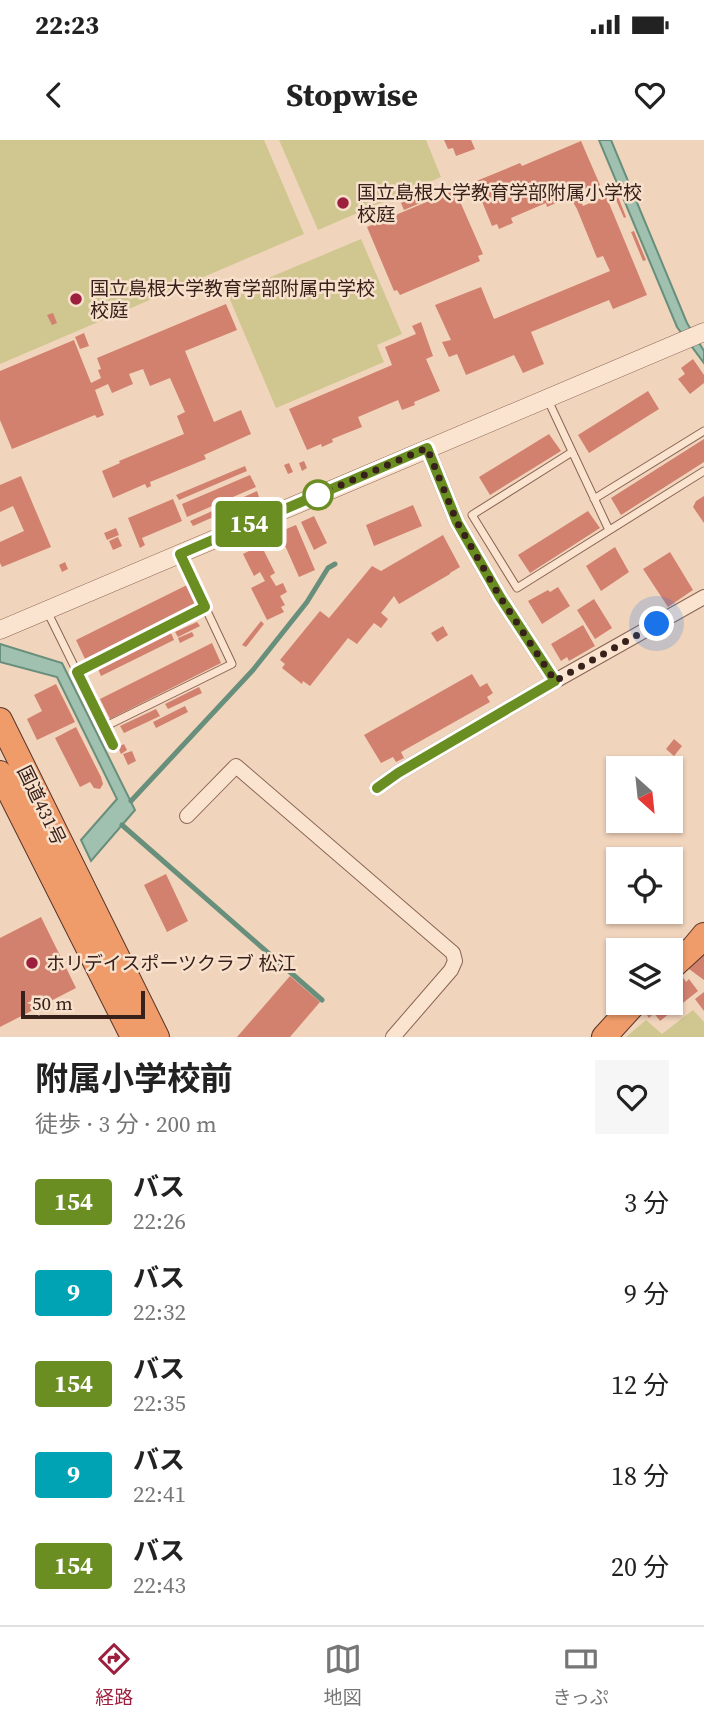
<!DOCTYPE html>
<html lang="ja">
<meta charset="utf-8">
<style>
:root{--surface:#fff;--page:#f6f6f6;--text:#222;--muted:#767676;--line:#e0e0e0;--accent:#9c203e}
body{margin:0;font-family:"Source Serif 4","Noto Sans JP",serif;background:var(--page);color:var(--text);height:100vh;display:flex;flex-direction:column;font-size:26px;white-space:nowrap}
*{box-sizing:border-box;margin:0}
p{font-size:23px;color:var(--muted)}
.icon{flex:none;width:38px;height:38px;fill:none;stroke:currentColor;stroke-width:2;stroke-linecap:round;stroke-linejoin:round}
.map{position:relative;height:897px;overflow:hidden}
.side{display:flex;flex-direction:column;background:var(--surface);flex:1}
.side>*{flex:none}
.badge{padding:0 14px;border-radius:5px;font-size:24px;line-height:46px}
.needle{width:46px;rotate:153deg}
.fabs{position:absolute;left:606px;top:616px;display:grid;gap:14px}
.fabs a{display:grid;place-items:center;width:77px;height:77px;border-radius:0px;background:var(--surface);box-shadow:0 2px 5px #0004;font-size:35px}
.scale{position:absolute;left:21px;bottom:18px;width:124px;box-sizing:border-box;padding-left:7px;border:4px solid #37211a;border-top:0;font-size:19px;line-height:24px;white-space:nowrap;color:#37211a;-webkit-text-stroke:5px #f8e1cc;paint-order:stroke}
.you{position:absolute;width:35px;height:35px;margin:-18px;border:5px solid #fff;border-radius:50%;background:#1a73e8;box-shadow:0 0 0 10px #1a73e833}
.map>.badge{position:absolute;translate:-50% -50%;box-shadow:0 0 0 4px #fff}
.round{display:grid;place-items:center;flex:none;width:74px;height:74px;border-radius:0px;background:var(--page)}
.headline{display:flex;align-items:center;justify-content:space-between;height:119px;padding:0 35px}
h1{font-size:33px;font-weight:700;line-height:52px}
ul{padding:0;list-style:none}
li{display:flex;align-items:center;gap:21px;height:91px;padding:0 35px}
li div{flex:1}
li b{display:block;font-size:26px}
li em{font-style:normal}
li .badge{min-width:77px;font-weight:700;text-align:center}
.status{display:flex;justify-content:space-between;align-items:center;height:49px;padding:0 35px;background:var(--surface);direction:ltr}
.status svg{height:19px;fill:currentColor}
header{display:flex;justify-content:space-between;align-items:center;height:91px;padding:0 35px;background:var(--surface);font-size:32px;font-weight:700}
.dock{display:flex;justify-content:space-around;align-items:center;height:98px;border-top:2px solid var(--line);background:var(--surface);font-size:19px;color:var(--muted)}
.dock a{display:grid;justify-items:center;gap:4px}
.dock .current{color:var(--accent)}
.map>svg:first-child{display:block}
.green{fill:#cfc78f}
.water{fill:#a0c1b0;stroke:#678f7c;stroke-width:2}
.lines{fill:none;stroke-linecap:round;stroke-linejoin:round}
.stream{stroke:#678f7c;stroke-width:5}
.building{fill:#d2816f}
.service-casing{stroke:#896454;stroke-width:9}
.minor-casing{stroke:#896454;stroke-width:16}
.tertiary-casing{stroke:#896454;stroke-width:19}
.trunk-casing{stroke:#563429;stroke-width:26}
.service{stroke:#fbe4cf;stroke-width:7}
.minor{stroke:#fbe4cf;stroke-width:14}
.tertiary{stroke:#fbe4cf;stroke-width:18}
.trunk{stroke:#f09c6a;stroke-width:24}
.line-casing{stroke:#fff;stroke-width:16}
.line{stroke:#6b8e23;stroke-width:10}
.walk{stroke:#37211a;stroke-width:7;stroke-dasharray:0 12.6}
.poi-dot{fill:#9c203e;stroke:#f8e1cc;stroke-width:2.5}
.stop-dot{fill:#fff;stroke:#6b8e23;stroke-width:3.5}
.labels{text-anchor:middle;dominant-baseline:central;stroke-width:5;stroke-linejoin:round;paint-order:stroke}
.poi-label{font-size:19px;fill:#37211a;stroke:#f8e1cc;text-anchor:start}
.street-label{font-size:19px;fill:#37211a;stroke:#f8e1cc}
</style>
<div class="status"><b>22:23</b><svg viewBox="0 0 49 12"><path d="M0 12V9h3v3zM5 12V6h3v6zM10 12V3h3v9zM15 12V0h3v12zM26 1h20v11H26zM47 4h2v5h-2z"/></svg></div>
<header><svg class="icon" aria-label="back" viewBox="0 0 24 24"><path d="M15 5l-7 7 7 7"/></svg>Stopwise<svg class="icon" aria-label="heart" viewBox="0 0 24 24"><path d="M12 20l-8-8c-3-5 5-10 8-4 3-6 11-1 8 4z"/></svg></header>
<div class="map">
<svg width="704" height="897" viewBox="0 0 704 897">
<rect width="100%" height="100%" fill="#f1d4bc"/>
<path class="green" d="M0,0h264l40,94 -304,130z
M279,0h147l15,37 -123,53z
M361,99l41,95 -25,11 7,17 -108,46 -48,-113z
M693,870l11,12v15h-78l20,-17 16,14z"/>
<path class="water" d="M599,0h12l76,183 17,28v12l-27,-36z
M0,504l62,19 73,147 -44,51 -10,-21 36,-41 -60,-122 -57,-15z"/>
<g class="lines">
<path class="stream" d="M131,661l122,-131 54,-68 21,-34 7,-4
M122,685l200,175"/>
</g>
<path class="building" d="M444,0h27l4,9 -19,7 -3,-8 -5,1z
M581,1l19,44 -10,5 -1,-3 -12,5 6,14 23,-10 41,99 -34,14 -4,-9 -78,32 13,32 -21,9 -9,-18 -48,20 -9,-21 -8,3 -7,-15 9,-2 -16,-35 46,-18 13,32 116,-48 -7,-15 -6,2 -20,-49 -7,-12 -23,10 -1,-4 -35,15 2,5 -14,6 -2,-5 -5,2 -18,-44 46,-19 2,3z
M613,44l13,33 -2,1 -14,-32z
M455,50l28,64 -5,2 2,5 -80,34 -3,-5 -3,1 -27,-64z
M422,54l3,7 -21,9 -3,-7z
M634,91l12,29 -3,1 -12,-29z
M226,164l11,26 -52,21 29,71 27,-12 10,24 -47,21 2,4 -56,23 1,4 -4,2 -2,-4 -32,14 -11,-27 18,-8 -1,-2 65,-27 -7,-18 8,-4 -15,-34 -20,8 -7,-17 -14,5 4,10 -21,9 -4,-9 -13,6 9,25 -7,3 -2,-3 -83,34 -12,-29v-49l74,-31 17,43 10,-5 -3,-8 3,-1 -4,-11z
M53,173l4,10 -5,2 -5,-10z
M421,182l12,34 -7,3 14,32 -26,11 1,3 -13,5 -4,-10 -40,17 4,10 -30,12 1,3 -11,5 -1,-3 -14,6 -18,-41 103,-44 -7,-18 31,-13 -4,-8z
M84,193l5,13 -9,3 -5,-12z
M693,219l11,16v8l-14,11 -12,-15 7,-5 -4,-6z
M648,251l11,18 -70,44 -11,-18z
M549,294l12,17 -71,44 -11,-18z
M704,299v23l-83,53 -10,-17z
M304,321l3,7 -5,3 -3,-8z
M289,323l4,9 -5,2 -4,-9z
M245,326l2,5 -68,29 -3,-5z
M250,335l6,12 -69,30 -5,-13z
M21,336l30,71 -49,20 -2,-4v-21l24,-11 -11,-25 -13,6v-27z
M257,351l2,6 -66,29 -3,-5z
M704,356v27l-11,-16 3,-6z
M173,359l9,22 -40,17 3,7 -5,3 -12,-30z
M413,365l9,21 -48,20 -8,-21z
M588,371l12,17 -70,45 -12,-18z
M314,376l13,27 -13,7 -13,-28z
M296,385l19,45 -16,7 -20,-45z
M116,388l3,7 -12,5 -3,-7z
M443,395l17,32 -10,6v1l-51,30 -5,-8 -13,17 7,6 -7,9 -7,-5 -17,21 -9,-6 -38,48 -7,-5 -1,3 -20,-16 3,-4 -5,-4 40,-49 9,7 43,-52 9,5z
M118,397l4,9 -9,4 -4,-9z
M261,405l14,28 -5,3 6,10 7,-3 4,9 -7,4 5,9 -4,2 3,5 -17,8 -16,-32 14,-7 -5,-9 -6,4 -11,-22z
M615,407l14,25 -28,19 -15,-25z
M670,412l23,38 -25,17 -25,-38z
M65,422l3,7 -6,3 -3,-7z
M187,445l10,19 -112,55 -9,-19z
M558,447l12,19 -28,18 -14,-23 20,-11 2,2z
M594,459l18,29 -17,11 -18,-29z
M261,481l3,3 -18,23 -4,-2z
M197,482l3,4 -22,11 -3,-5z
M583,485l12,21 -26,15 -2,-4 -6,4 -10,-17z
M443,486l5,9 -11,7 -6,-9z
M192,492l2,4 -14,7 -2,-5z
M171,493l3,7 -73,36 -3,-7z
M212,503l9,20 -111,56 -10,-20z
M472,534l8,13 7,-4 6,10 -6,4 3,5 -89,50 3,6 -8,4 -3,-5 -12,6 -17,-28z
M56,544l19,38 -38,18 -10,-21 15,-8 -8,-16z
M199,547l3,6 -34,16 -3,-5z
M185,566l3,6 -32,16 -3,-6z
M156,569l4,7 -36,17 -4,-7z
M76,587l25,50 2,7 -3,5 -6,-1 -4,-6 -10,5 -25,-49z
M674,599l8,7 -8,10 -8,-7z
M124,604l3,6 -6,4 -3,-7z
M132,611l4,10 -8,4 -5,-11z
M166,734l22,47 -21,11 -23,-47z
M41,777l35,71 -76,39v-89z
M704,810v30l-15,-11z
M290,836l30,26 -30,35h-53z
M682,836l4,6 3,-3 9,12 -38,30 -6,-8 -5,5 -7,-10 6,-5h22v-18z
M704,852v19l-9,-12z"/>
<g class="lines">
<defs>
<path id="service" d="M547,258l62,132
M572,312l-100,63 45,73 187,-117
M594,359l110,-68
M47,471l66,134
M77,532l128,-65
M104,587l128,-63 -52,-110"/>
<path id="minor" d="M555,541l149,-84
M377,648l21,-15 157,-92 -55,-84 -43,-75 -30,-74
M187,676l49,-50 217,187 2,8 -4,9 -58,67"/>
<path id="tertiary" d="M0,490l704,-298"/>
<path id="trunk" d="M0,580l157,317
M0,633l133,264
M670,829l24,-22 10,-12
M604,897l31,-34"/>
</defs>
<use href="#service" class="service-casing"/>
<use href="#minor" class="minor-casing"/>
<use href="#tertiary" class="tertiary-casing"/>
<use href="#trunk" class="trunk-casing"/>
<use href="#service" class="service"/>
<use href="#minor" class="minor"/>
<use href="#tertiary" class="tertiary"/>
<use href="#trunk" class="trunk"/>
</g>
<g class="lines">
<defs>
<path id="line" d="M113,605l-36,-73 128,-65 -25,-53 247,-106 30,74 43,75 55,84 -157,92 -21,15"/>
</defs>
<use href="#line" class="line-casing"/>
<use href="#line" class="line"/>
<path class="walk" d="M318,355l109,-47 30,74 43,75 55,84 102,-57"/>
</g>
<g class="poi-dot">
<circle cx="343" cy="63" r="7"/>
<circle cx="76" cy="159" r="7"/>
<circle cx="32" cy="823" r="7"/>
</g>
<circle class="stop-dot" cx="318" cy="355" r="14"/>
<g class="labels">
<g class="poi-label">
<text x="357" y="52">国立島根大学教育学部附属小学校<tspan x="357" dy="22">校庭</tspan></text>
<text x="90" y="148">国立島根大学教育学部附属中学校<tspan x="90" dy="22">校庭</tspan></text>
<text x="46" y="823">ホリデイスポーツクラブ 松江</text>
</g>
<g class="street-label">
<text transform="translate(42 665) rotate(64)">国道431号</text>
</g>
</g>
</svg>
<div class="fabs">
<a><svg class="needle" viewBox="-14 -14 28 28"><path d="M0-13l5 13h-10z" fill="#e53935"/><path d="M0 13l5-13h-10z" fill="#767676"/></svg></a>
<a><svg class="icon" aria-label="locate" viewBox="0 0 24 24"><circle cx="12" cy="12" r="6"/><path d="M12 2v4M12 18v4M2 12h4M18 12h4"/></svg></a>
<a><svg class="icon" aria-label="layers" viewBox="0 0 24 24"><path d="M12 4l9 5-9 5-9-5zM3 14l9 5 9-5"/></svg></a>
</div>
<div class="scale">50 m</div>
<div class="you" style="left:657px;top:484px"></div>
<b class="badge" style="left:249px;top:384px;background:#6b8e23;color:#fff">154</b>
</div>
<section class="side">
<div class="headline"><div><h1>附属小学校前</h1><p>徒歩 · 3 分 · 200 m</p></div><a class="round"><svg class="icon" aria-label="heart" viewBox="0 0 24 24"><path d="M12 20l-8-8c-3-5 5-10 8-4 3-6 11-1 8 4z"/></svg></a></div>
<ul>
<li><span class="badge" style="background:#6b8e23;color:#fff">154</span><div><b>バス</b><p>22:26</p></div><em>3 分</em></li>
<li><span class="badge" style="background:#00a3b4;color:#fff">9</span><div><b>バス</b><p>22:32</p></div><em>9 分</em></li>
<li><span class="badge" style="background:#6b8e23;color:#fff">154</span><div><b>バス</b><p>22:35</p></div><em>12 分</em></li>
<li><span class="badge" style="background:#00a3b4;color:#fff">9</span><div><b>バス</b><p>22:41</p></div><em>18 分</em></li>
<li><span class="badge" style="background:#6b8e23;color:#fff">154</span><div><b>バス</b><p>22:43</p></div><em>20 分</em></li>
</ul>
</section>
<nav class="dock">
<a class="current"><svg class="icon" aria-label="directions" viewBox="0 0 24 24"><path d="M12 3l9 9-9 9-9-9zM9 14v-3h6M13 9l2 2-2 2"/></svg>経路</a>
<a><svg class="icon" aria-label="map" viewBox="0 0 24 24"><path d="M3 6l6-2 6 2 6-2v14l-6 2-6-2-6 2zM9 4v14M15 6v14"/></svg>地図</a>
<a><svg class="icon" aria-label="tickets" viewBox="0 0 24 24"><path d="M3 7h18v10H3zM15 7v10"/></svg>きっぷ</a>
</nav>
